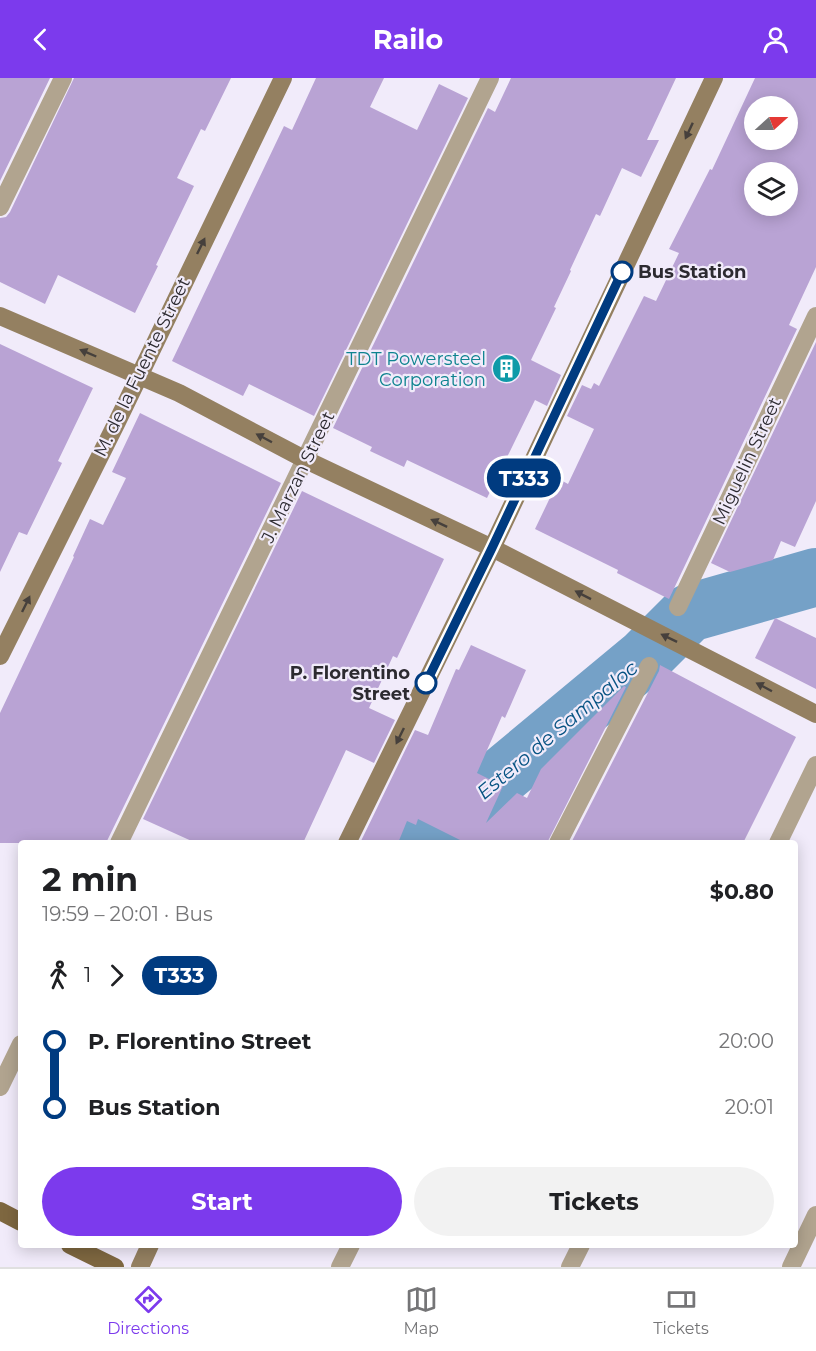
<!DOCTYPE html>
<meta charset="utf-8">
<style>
:root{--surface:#fff;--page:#f2f2f2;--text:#202124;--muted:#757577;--line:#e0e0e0;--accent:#7c3aed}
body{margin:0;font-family:Montserrat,sans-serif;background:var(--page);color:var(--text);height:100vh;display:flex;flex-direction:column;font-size:22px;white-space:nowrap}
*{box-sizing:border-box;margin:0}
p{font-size:20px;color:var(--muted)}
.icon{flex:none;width:33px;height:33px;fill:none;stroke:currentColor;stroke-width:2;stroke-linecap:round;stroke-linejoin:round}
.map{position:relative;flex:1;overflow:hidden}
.details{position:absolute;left:18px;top:762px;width:780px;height:408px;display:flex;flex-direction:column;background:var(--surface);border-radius:6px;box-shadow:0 3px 15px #0003}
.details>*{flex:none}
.badge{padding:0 12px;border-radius:20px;font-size:21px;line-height:39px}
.needle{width:39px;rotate:69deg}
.fabs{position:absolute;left:744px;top:18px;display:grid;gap:12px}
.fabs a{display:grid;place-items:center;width:54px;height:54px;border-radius:50%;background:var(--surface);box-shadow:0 3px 15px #0003;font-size:30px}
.map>.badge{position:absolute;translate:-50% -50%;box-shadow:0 0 0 3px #fff}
.legs{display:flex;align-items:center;gap:9px;height:66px;padding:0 24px;font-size:20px}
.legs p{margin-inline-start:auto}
.headline{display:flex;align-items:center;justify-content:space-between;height:102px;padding:0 24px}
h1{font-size:33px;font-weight:700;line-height:45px}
.primary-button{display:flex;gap:12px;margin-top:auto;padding:12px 24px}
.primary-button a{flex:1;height:69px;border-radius:36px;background:var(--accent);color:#fff;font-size:24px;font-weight:700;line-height:69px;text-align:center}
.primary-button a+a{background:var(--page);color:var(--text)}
ul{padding:0 24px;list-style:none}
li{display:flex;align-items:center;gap:21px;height:66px;font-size:22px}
li i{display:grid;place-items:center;width:9px;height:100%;margin:0 8px;background:currentColor}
li i::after{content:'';width:15px;height:15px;margin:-8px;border:4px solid;border-radius:50%;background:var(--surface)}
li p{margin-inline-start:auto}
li:first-child i{background:linear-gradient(#0000 50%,currentColor 0)}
li:last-child i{background:linear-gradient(currentColor 50%,#0000 0)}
header{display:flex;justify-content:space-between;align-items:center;height:78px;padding:0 24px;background:var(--accent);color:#fff;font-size:27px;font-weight:700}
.menu{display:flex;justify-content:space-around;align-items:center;height:84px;border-top:2px solid var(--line);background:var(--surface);font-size:16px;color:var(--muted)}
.menu a{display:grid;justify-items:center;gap:3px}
.menu .active{color:var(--accent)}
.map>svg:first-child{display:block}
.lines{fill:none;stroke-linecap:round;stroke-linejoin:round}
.river{stroke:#75a1c7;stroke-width:58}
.building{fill:#b9a3d4;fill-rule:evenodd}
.street{stroke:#b1a48f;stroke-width:18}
.secondary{stroke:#948061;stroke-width:18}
.primary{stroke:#7e6740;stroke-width:18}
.oneway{fill:#46403c}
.line-1-casing{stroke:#fff;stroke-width:14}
.line-1{stroke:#003b80;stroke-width:9}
.stop-1-dot{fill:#fff;stroke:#003b80;stroke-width:3}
.labels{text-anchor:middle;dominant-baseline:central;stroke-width:4.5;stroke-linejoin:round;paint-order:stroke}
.stop-label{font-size:18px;font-weight:bold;fill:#2c2a30;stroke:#f1ebfa;text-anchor:start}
.culture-label{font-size:18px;fill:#0d838f;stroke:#f1ebfa;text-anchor:end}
.street-label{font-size:18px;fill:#2c2a30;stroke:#f1ebfa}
.water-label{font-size:20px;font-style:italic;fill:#075383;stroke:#f1ebfa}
</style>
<header><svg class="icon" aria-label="back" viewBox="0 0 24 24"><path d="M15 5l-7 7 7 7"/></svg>Railo<svg class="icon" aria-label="person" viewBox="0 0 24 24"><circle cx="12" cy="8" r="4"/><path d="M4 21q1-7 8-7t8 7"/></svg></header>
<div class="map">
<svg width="816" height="1189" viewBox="0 0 816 1189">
<rect width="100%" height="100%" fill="#f1ebfa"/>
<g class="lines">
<path class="river" d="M421,765l224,-186 44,-44 127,-36"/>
</g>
<path class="building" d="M0,0h50l-50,103z
M74,0h157l-26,53 -4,-2 -24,49 17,8 -38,79 2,1 -23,47 -77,-38 -13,29 -45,-22v-64l6,-1 4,-5z
M316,0h68l-14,29 47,23 22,-46 29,14 -154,318 -65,-32 -6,12 -71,-35 112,-235 8,4z
M511,0h165l-29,62h12l-18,37 -19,-9 -22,48 -4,-2 -26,56 1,1 -17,36 2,1 -25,52 30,15 -14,31 -12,-6 -48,98 -80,-38 -3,7 -34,-16 2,-4 -39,-19 155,-320 7,4z
M755,0h61v189l-27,58 8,4 -128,270 -52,-26 1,-3 -83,-41 24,-50 9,5 26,-55 -27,-13 15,-31 9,4 3,-6 5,3 45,-90 12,5 23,-48 -10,-4 41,-80 2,1zM754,28h34v34h-34zM754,94h34v34h-34z
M816,264v159l-21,46 -14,-6 -8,19 -43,12 -19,-9z
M0,266l93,44 -35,73 4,2 -35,72 -8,-3 -19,40z
M140,335l141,70 -175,360h-106v-130l74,-156 -1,-1 17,-37 13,6 23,-47 -14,-6z
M302,413l142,68 -47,99 -4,-2 -24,52 26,12 -21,43 -28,-13 -43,93h-107l-53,-24z
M775,540l41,20v51l-61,-31z
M471,567l55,25 -21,48 -3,-2 -25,57 26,13 -17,37 31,-30 10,5 14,-29 83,-83 2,1 -79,156h-81l-48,-24 -2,6 -9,-4 -9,22h-38l55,-113 13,5 28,-66 3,1z
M660,587l136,72 -53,106h-172l88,-172z"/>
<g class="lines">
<path class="street" d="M0,129l63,-129
M678,529l138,-291
M119,765l371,-765
M558,765l91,-177
M778,765l38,-78
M0,1009l21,-43
M340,1189l11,-22
M570,1189l11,-22
M791,1189l25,-52"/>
<path class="secondary" d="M0,238l179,77 127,67 186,88 324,166
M0,578l117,-234 166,-344
M347,765l145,-295 222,-470
M140,1189l10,-22"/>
<path class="primary" d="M0,1133l21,11
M70,1167l45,22"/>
</g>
<defs><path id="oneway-solid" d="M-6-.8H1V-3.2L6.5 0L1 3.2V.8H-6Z" transform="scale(1.5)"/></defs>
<g class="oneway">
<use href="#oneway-solid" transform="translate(689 53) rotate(115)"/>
<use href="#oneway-solid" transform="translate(201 168) rotate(-64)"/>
<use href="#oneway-solid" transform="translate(88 275) rotate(-157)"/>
<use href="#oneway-solid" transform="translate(264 360) rotate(-152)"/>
<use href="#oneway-solid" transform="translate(439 445) rotate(-155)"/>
<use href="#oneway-solid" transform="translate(583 517) rotate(-153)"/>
<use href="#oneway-solid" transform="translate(26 526) rotate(-64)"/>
<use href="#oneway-solid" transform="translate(669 560) rotate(-154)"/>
<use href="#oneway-solid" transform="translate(764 609) rotate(-152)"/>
<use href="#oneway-solid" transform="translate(400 658) rotate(116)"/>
</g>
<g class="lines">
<defs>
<path id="line-1" d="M426,605l66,-135 130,-276"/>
</defs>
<use href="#line-1" class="line-1-casing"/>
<use href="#line-1" class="line-1"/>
</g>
<defs>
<symbol id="building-disc" viewBox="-11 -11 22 22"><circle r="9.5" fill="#0f9aa8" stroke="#f1ebfa"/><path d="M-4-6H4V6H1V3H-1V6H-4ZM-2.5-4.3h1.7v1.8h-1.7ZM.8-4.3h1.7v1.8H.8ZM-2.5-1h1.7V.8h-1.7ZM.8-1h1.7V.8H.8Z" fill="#fff"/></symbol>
</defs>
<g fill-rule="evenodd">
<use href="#building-disc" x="490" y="274" width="33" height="33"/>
</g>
<g class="stop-1-dot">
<circle cx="622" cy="194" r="10"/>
<circle cx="426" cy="605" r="10"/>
</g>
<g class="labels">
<g class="stop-label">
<text x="638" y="194">Bus Station</text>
<text x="410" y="595" text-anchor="end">P. Florentino<tspan x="410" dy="21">Street</tspan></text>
</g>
<g class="culture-label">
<text x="486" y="281">TDT Powersteel<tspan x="486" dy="21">Corporation</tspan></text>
</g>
<g class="street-label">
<text transform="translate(142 289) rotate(-64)">M. de la Fuente Street</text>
<text transform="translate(747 383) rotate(-65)">Miguelin Street</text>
<text transform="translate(298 399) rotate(-64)">J. Marzan Street</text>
</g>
<g class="water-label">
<text transform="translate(557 652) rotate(-40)">Estero de Sampaloc</text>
</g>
</g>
</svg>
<div class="fabs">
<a><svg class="needle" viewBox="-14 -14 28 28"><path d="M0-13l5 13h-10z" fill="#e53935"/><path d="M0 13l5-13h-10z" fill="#757577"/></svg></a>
<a><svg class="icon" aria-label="layers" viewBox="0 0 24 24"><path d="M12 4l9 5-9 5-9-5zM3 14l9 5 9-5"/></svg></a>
</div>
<b class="badge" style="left:524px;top:400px;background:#003b80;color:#fff">T333</b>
<section class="details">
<div class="headline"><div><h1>2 min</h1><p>19:59 – 20:01 · Bus</p></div><b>$0.80</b></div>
<div class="legs"><svg class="icon" aria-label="walk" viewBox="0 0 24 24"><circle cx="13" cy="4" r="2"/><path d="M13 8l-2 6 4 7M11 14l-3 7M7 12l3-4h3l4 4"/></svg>1<svg class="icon" aria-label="forward" viewBox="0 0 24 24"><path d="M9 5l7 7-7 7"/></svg><b class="badge" style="background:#003b80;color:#fff">T333</b></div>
<ul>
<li><i style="color:#003b80"></i><b>P. Florentino Street</b><p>20:00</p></li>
<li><i style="color:#003b80"></i><b>Bus Station</b><p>20:01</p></li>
</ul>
<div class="primary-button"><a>Start</a><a>Tickets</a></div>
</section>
</div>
<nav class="menu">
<a class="active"><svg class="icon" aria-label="directions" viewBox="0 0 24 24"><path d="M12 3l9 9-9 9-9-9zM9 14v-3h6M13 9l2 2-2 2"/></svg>Directions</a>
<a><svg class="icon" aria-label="map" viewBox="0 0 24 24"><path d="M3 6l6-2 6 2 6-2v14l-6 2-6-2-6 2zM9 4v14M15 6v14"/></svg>Map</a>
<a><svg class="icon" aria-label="tickets" viewBox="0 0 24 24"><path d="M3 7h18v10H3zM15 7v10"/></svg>Tickets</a>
</nav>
